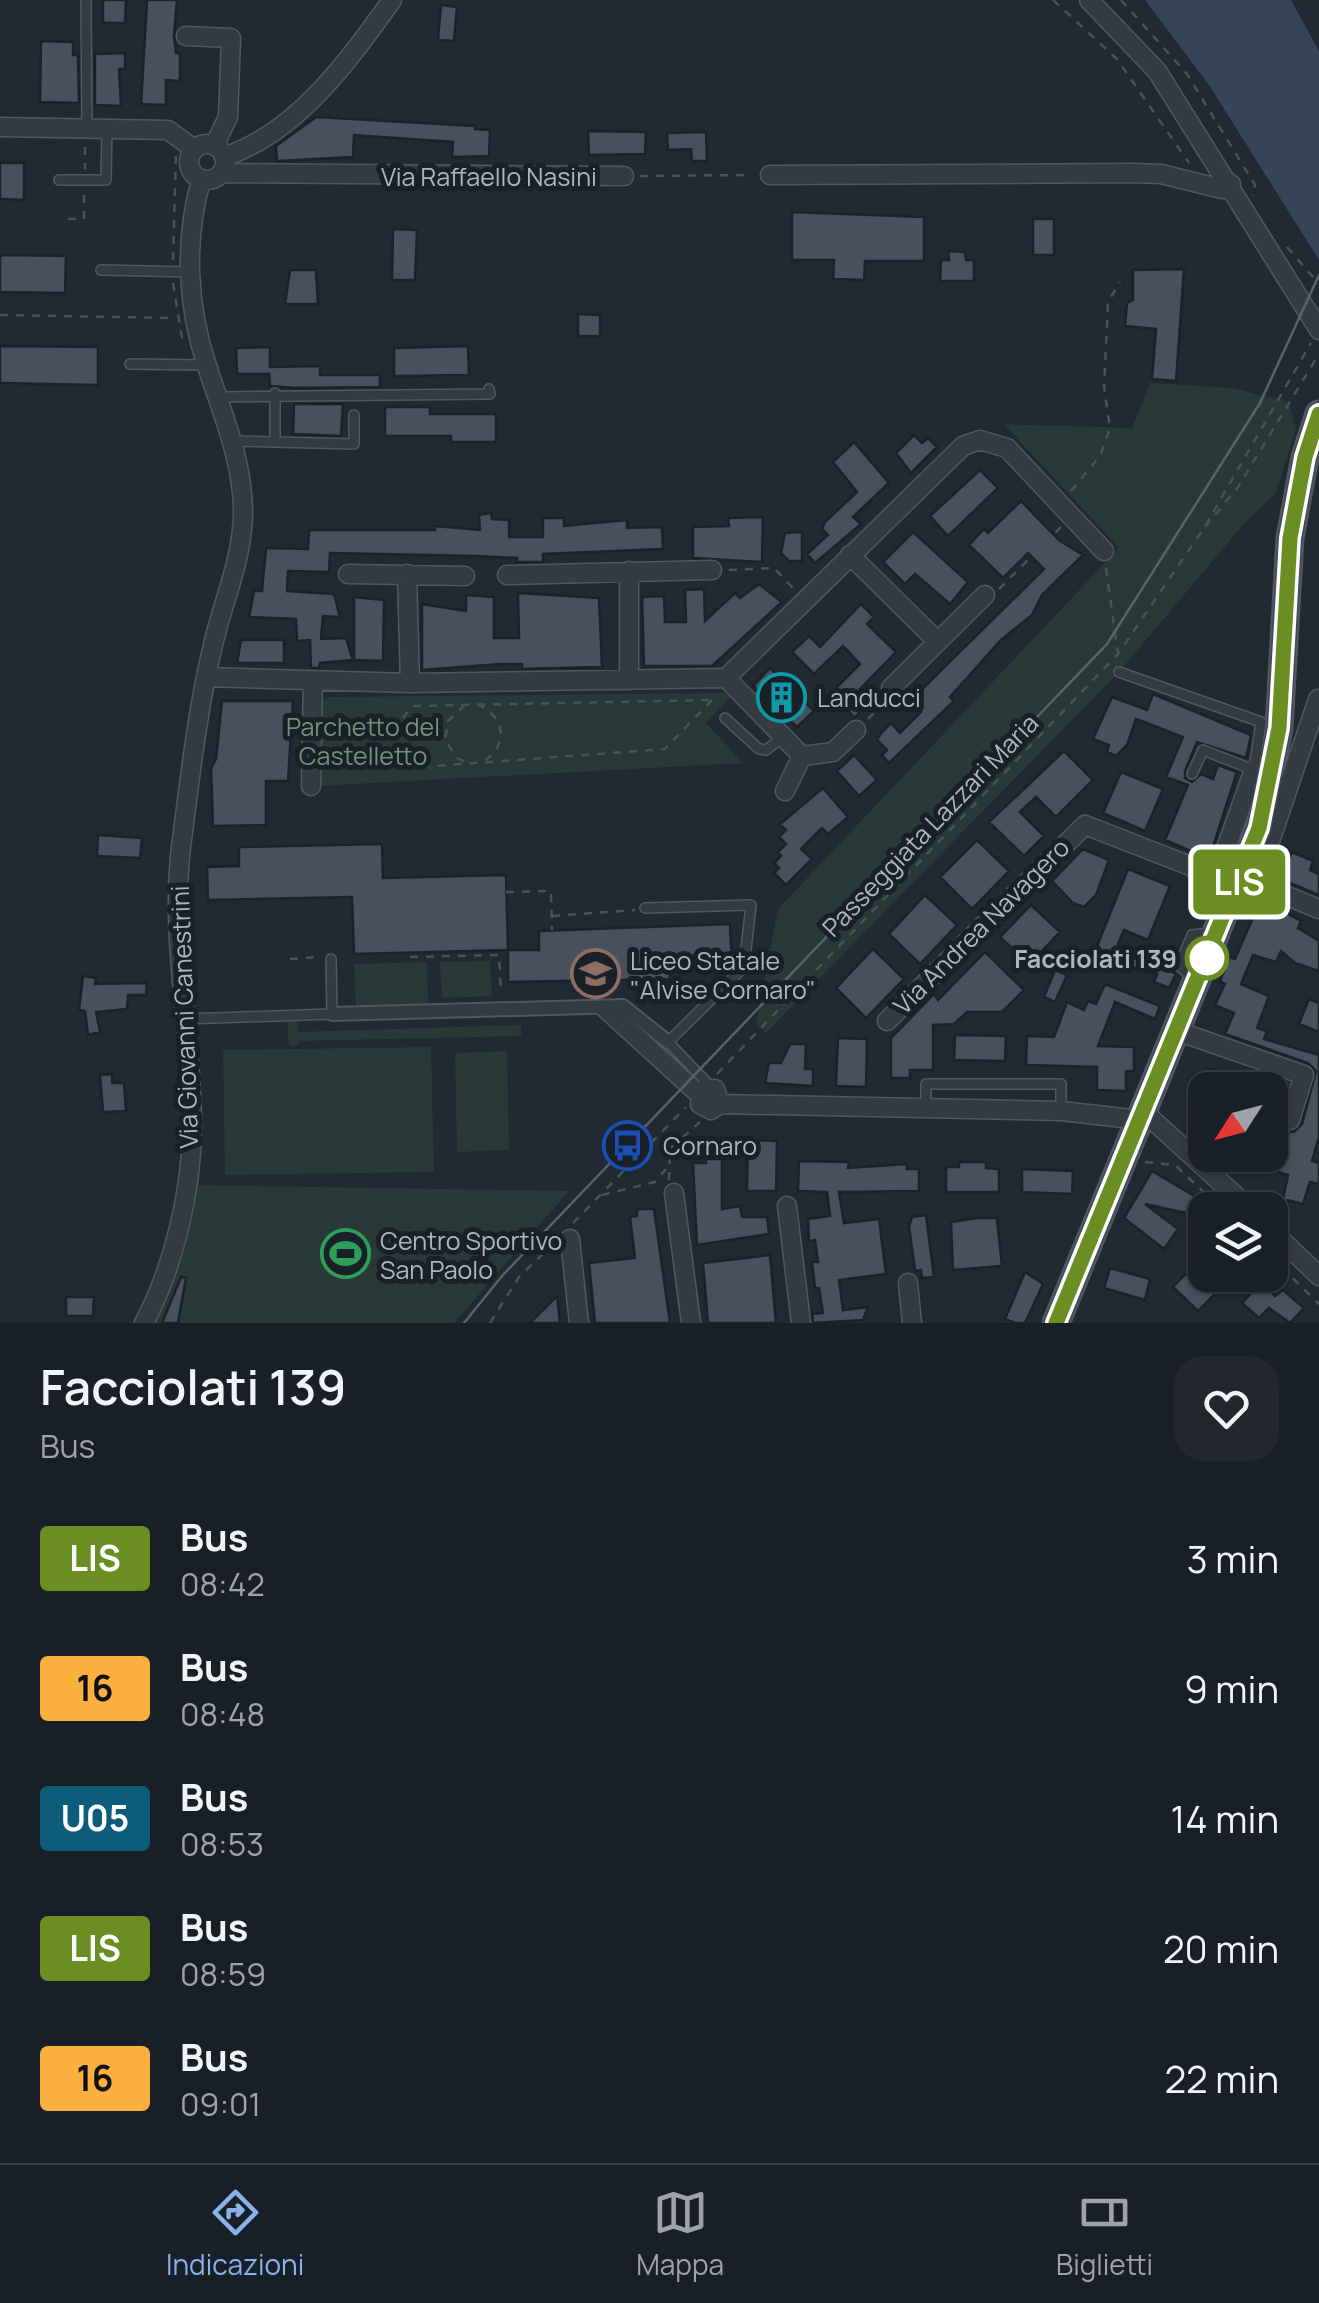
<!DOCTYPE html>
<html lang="it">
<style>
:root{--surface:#191f26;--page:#22272e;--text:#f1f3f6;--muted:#9fa2a7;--line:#373d43;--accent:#89b1ea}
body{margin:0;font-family:Manrope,sans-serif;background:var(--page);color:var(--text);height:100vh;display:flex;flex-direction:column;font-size:38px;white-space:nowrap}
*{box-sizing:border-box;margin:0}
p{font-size:32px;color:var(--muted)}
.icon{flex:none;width:55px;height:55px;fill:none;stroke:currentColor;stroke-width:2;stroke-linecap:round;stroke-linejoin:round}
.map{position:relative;height:1323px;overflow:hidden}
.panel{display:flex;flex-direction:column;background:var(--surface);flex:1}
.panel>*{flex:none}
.badge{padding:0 20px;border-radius:8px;font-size:35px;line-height:65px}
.needle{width:65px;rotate:234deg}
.controls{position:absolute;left:1188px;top:1072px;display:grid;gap:20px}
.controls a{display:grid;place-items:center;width:100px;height:100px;border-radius:20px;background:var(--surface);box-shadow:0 2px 8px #0004,0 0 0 2px var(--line);font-size:50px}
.map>.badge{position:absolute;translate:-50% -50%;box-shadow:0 0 0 5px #fff}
.round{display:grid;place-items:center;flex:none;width:105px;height:105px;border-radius:30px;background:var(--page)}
.headline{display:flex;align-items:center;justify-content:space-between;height:170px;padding:0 40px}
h1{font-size:48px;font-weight:600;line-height:75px}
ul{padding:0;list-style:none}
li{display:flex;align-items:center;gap:30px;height:130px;padding:0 40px}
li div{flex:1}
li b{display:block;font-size:38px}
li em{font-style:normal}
li .badge{min-width:110px;font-weight:700;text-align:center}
.menu{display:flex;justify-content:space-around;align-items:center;height:140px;border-top:2px solid var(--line);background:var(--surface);font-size:28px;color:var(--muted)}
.menu a{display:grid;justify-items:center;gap:5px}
.menu .selected{color:var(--accent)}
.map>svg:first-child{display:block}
.green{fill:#293938}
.water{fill:#364558}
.building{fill:#47505c;stroke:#1b222a;stroke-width:2.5}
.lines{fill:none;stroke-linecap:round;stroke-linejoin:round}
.service-casing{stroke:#515861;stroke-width:12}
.pedestrian-casing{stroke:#515861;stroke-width:16}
.minor-casing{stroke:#515861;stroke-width:21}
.secondary-casing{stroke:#515861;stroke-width:29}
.path{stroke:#465658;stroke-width:2.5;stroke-dasharray:8 8;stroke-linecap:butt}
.service{stroke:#343b43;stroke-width:9}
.pedestrian{stroke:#343b43;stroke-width:12}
.minor{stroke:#343b43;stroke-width:18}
.secondary{stroke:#424a56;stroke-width:25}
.tram{stroke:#5a626d;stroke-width:2.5}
.line-casing{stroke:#fff;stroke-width:22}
.line{stroke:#6b8e23;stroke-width:15}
.stop-dot{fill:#fff;stroke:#6b8e23;stroke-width:5}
.labels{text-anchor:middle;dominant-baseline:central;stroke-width:10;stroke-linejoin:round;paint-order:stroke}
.street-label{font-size:25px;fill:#aeb5c0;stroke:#1a2027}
.poi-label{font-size:25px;fill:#aeb5c0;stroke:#1a2027;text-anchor:start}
.park-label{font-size:25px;fill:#709377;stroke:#1a2027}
.stop-label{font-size:25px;font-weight:bold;fill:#aeb5c0;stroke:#1a2027;text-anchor:end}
</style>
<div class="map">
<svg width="1319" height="1323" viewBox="0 0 1319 1323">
<rect width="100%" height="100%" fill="#212932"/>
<path class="green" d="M1150,383l82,5 57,14 7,27 -20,64 -33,32 -124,147 -353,361 -10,-9 22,-115 341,-361 -115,-124 128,4z
M725,693l6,4 -25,26 37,40 -425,23 2,-83 9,-6z
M490,961l2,35 -50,2 -2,-36z
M427,962l1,43 -72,3 -2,-44z
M287,1021h10l2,11 222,-7v11l-222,5 -1,4h-9z
M431,1047l3,125 -209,3 -2,-125z
M507,1051l2,99 -52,2 -2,-99z
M192,1185l377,6 -115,132h-304z"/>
<path class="water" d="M1145,0h146l28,51v209l-110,-175z"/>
<path class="building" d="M103,0h23l-1,23h-22z
M147,0h30l-3,36 2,17h4v28l-14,-1v25l-25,-1z
M441,5l16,2 -3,34 -16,-1z
M41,41l32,1v13h5l1,48 -39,-1z
M125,53v16h-6l2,37 -26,-1v-51z
M316,117l159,9v3l15,1 -1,26 -37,1 1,-15 -99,-7 -1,22 -76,4 -1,-15z
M588,131l58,1 -1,22 -56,1z
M706,132l1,29h-15l-1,-12 -23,1 -1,-17z
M0,163h24v37l-24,-1z
M792,212l132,5v44h-59l-1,19 -31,-1 1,-19h-42z
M1033,219h21v36h-21z
M393,229l24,1 -2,50h-23z
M948,251l17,1 1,8h8v21h-34l1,-21h8z
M0,255l66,1 -1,37 -65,-1z
M1184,269l-8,112 -24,-2 4,-50 -31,-3 2,-23 6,-3v-30z
M290,270h26l2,34h-33z
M578,314l22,1v21h-22z
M0,346l98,1v38l-98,-2z
M468,346l1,29 -75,1v-28z
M270,347v20l50,-1v9h60v12l-86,1 -24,-2 -1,-12h-32l-1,-26z
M294,404h49l-2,32 -48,-2z
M385,407h45v7h66v28h-45v-6h-66z
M914,435l8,8 6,-5 9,9 -26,26 -15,-20z
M854,442l35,41 -36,34 8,7 -46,39 -8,-9 21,-19 -6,-6 3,-7 32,-30 -24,-30z
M980,470l18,18 -50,48 -18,-20z
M1021,501l38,39 24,15 -41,40 -10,20 -31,25 -51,57 4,4 -65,62 -7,-8 5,-5 -10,-10 4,-7 10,-10 9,10 21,-21 -11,-11 134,-132 -16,-16 -25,25 -34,-33 15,-16 4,4z
M491,513l1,6 17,1v17h34v-19h21v8l63,-6v8l35,-1 1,22 -120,5v8h-26v-4l-41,-2 -146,-3 -1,19 -41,-1 -1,20 47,3 6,23 -17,-1 -2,23 25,-1 7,22 -33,3 -1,5h-8l-1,-28 -13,1 -1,-22 -47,-2 5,-26h8l4,-43 42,1 1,-19h126v-4l45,4 -1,-15z
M763,517l-1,45 -69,-4v-31l36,-1 -1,-8z
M802,532v29h-13l-8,-8 4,-20z
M913,532l55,50 -18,22 -35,-30 -10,10 -22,-22z
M759,584l23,18 -70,64h-68l-2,-69 22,-1 1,26h21l-1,-32 19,-1 1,32 30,-28 5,5z
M518,593l81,5 3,69 -80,2v-5h-22l-78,6v-66l44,7v-16l28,2v41h25z
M354,597l30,3 -1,61 -29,-1z
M861,604l13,13 -7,7 29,28 -36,37 11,11 -17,18 -20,-28 26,-26 -17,-18 -29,28 -22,-22 17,-16 11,11z
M241,640h43v23h-47z
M770,668l44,43 -17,16 -44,-41z
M1153,694l98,41 -5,23 -49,-16 -12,29v7l7,4 9,-8 12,5 5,-14 19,7 -28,87 -44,-19 23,-55 -22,-8 17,-40 -47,-18 -9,26 -11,11 -9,-4 2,-7 -16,-6 19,-42 35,13z
M222,701h71l-5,80h-22v44l-53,1 -2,-58 5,-9z
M1064,751l29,29 -37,37 -20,-20 -16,15 24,24 -20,20 -35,-34z
M854,755l23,25 -18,16 -22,-25z
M1121,772l42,17 -18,42 -42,-18z
M823,788l25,29 -20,17 -6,-6 -21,21 11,10 -26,26 -12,-12 5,-5 -5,-5 7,-7 -3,-4 8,-8 -7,-7 7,-7 -6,-6z
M98,835l44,3 -2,20 -43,-2z
M977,840l32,31 -37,38 -32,-32z
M382,844l1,34 123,-3 2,75 -154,4 -2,-57 -144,3 -1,-33 32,-1v-19z
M1083,849l26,11 -13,35 -12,12 -11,-4 -21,-22z
M1292,852l21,9 -3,9 9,4v21l-39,-16z
M1128,869l42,17 -22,54 -24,-10 -6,14 58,30 -7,14 -15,-6 3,-8 -64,-18z
M925,895l32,30 -37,39 -31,-30z
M1261,899l40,22 -3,7 21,13v30l-24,-8 -14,-12 -5,11 -23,-7 -12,29 28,12 -12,32 10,3 -3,8 55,16v82l-7,24 7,2v21l-9,-2 -7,22 -20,-5 5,-24 -13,-4 10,-40 9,1 8,-8 14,-53 -8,-8 -83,-29 9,-21 -19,-8 10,-21 -5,-3 10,-24 5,2z
M1031,905l29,27 -19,20 8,8 -11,12 -38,-35z
M730,924l2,42 -32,2v-8l-31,1 1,18 -162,3v-32h31v-19z
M873,949l31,30 -38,39 -30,-30z
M985,952l39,38 -22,22h-35l-13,12 -21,1v45h-23v8h-19v-40l43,-44 4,6z
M1055,970l12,5 -12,27 -11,-5z
M83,976l13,2 -1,6 52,-1 -1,12h-18l-1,14 -31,3 4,20 -12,3 -3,-24 -6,-1z
M1105,984l55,22 -5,13 -40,-17 -17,44 36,1v24h-8v20l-29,-1v-23l-71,-2 1,-29 27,1 13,-35 17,8 4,-9 8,3z
M1309,999l10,4v29l-20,-8z
M955,1035l51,1 -1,25 -51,-1z
M838,1038l29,1 -1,48 -30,-1z
M790,1044h16l-1,25h8v17l-48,-3 4,-20h12z
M1208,1069l25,4 -5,17h-27z
M112,1074v9h12l2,28 -23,1 -3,-37z
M1273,1091l12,3 -7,28 6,8 -14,-3z
M748,1140l29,1 -1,50h-29z
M706,1159h16v50l18,-3 2,11h25l2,17 -72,11 -4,-82h13z
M799,1161l50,1 -1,6 59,-4v5h12v22l-80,1 5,31 35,-4 7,55 -47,6 4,30 25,-3 -5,13 -50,3 -1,-9 11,-1 -4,-25h-4l-3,-26h6l-3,-22 -6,1 -1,-22 22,-3 -3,-24 -29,-1z
M959,1162h27v6l13,1v23h-53v-25h13z
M1022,1169l51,2 -1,23 -50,-2z
M1152,1171l44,26 -10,16 -41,-9 33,25 -14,20 -40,-31z
M637,1209h17l16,114h-75l-6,-60 46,-5 -5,-41 7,-1z
M926,1215l8,62 -12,1 -1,-8 -6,1 -6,-45 3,-9z
M977,1218h20l5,48 -49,4 -2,-48z
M1205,1254v21h28l-35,36 -25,-24z
M770,1255l6,68h-68l-5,-60z
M1110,1268l40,11 -5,21 -41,-12z
M1025,1272l18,12 -18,39h-10l-10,-4z
M181,1277l5,1 -8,45h-16z
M1261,1283l14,13 8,-6 21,18 -14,15 -21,-15 -10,10 -17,-15z
M557,1296l3,27h-30z
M66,1297h28l-1,19h-27z"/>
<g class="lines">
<defs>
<path id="service" d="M86,0l1,129
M59,180h47l1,-51
M101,270l89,2
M130,364l76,1
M275,393v46
M218,397l272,-3 -1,-5
M232,441l122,3v-29
M1119,672l142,50 -7,48 -51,-20 -11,24
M725,718l34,31 7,1 17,-13
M645,908l106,-3 -7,62 -76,75 44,46
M1194,978l-15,-12 13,-31 18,-2
M608,1005l94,86
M598,1008l102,93
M185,1019l147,-5 -1,-55
M926,1109v-25h135v27
M1212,1210l19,-19"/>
<path id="pedestrian" d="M332,1014l291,-8 45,36"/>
<path id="minor" d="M1089,0l68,71 162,259
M186,36l45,2 -3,79 -14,29
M0,127l168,3 26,19
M189 162a18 18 0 1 1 36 0a18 18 0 1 1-36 0Z
M224,157c73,-24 125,-97 168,-157
M221,173l403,3
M770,175l364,-2 27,1 61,15 9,-5
M850,555l87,86
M348,574l117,2
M407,574l3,109
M507,575l205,-5
M206,677l204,6 316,-5 237,-232 17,-6 27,8 97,103
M726,678l76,78
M629,680v-109
M891,688l94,-93
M311,786l2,-105
M785,791l17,-35 31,-4 23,-22
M1239,882l10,4 7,-3 62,-184
M1256,883l63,26
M1211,890l43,-120
M887,1021l198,-196 108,42 18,23 20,9
M1177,1031l127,44 -14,45
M720,1104l-5,-15 -13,2 -2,13 11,6 9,-6 341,7 80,9
M1144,1112l107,98
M674,1193l17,130
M787,1206l14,117
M1270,1229l49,47
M570,1239l9,84
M908,1283l4,40
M144,1323c30,-57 48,-133 48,-197 0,-94 -22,-185 -11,-279 9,-68 16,-136 32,-202 10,-44 30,-87 30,-133 0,-51 -21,-99 -36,-146 -20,-60 -23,-125 -6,-186"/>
<path id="secondary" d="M1056,1323l203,-495 20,-100 11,-190 15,-81 14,-43"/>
</defs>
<use href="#service" class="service-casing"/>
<use href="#pedestrian" class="pedestrian-casing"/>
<use href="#minor" class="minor-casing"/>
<use href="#secondary" class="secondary-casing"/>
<path class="path" d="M1053,0l64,59 72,104
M1121,0l66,74 68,111 -2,11
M85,147v22
M640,176l112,-1
M68,219h16v-27
M1287,247l32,37
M173,260l3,-107
M173,283l10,61
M0,315l173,3
M1071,491l29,-35 10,-28 -6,-41 4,-85 12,-20
M1205,527l33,-40 81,-133
M1106,568l12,86
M729,570l45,-2 19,20
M999,589l62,-62
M712,700l-47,49 -244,18 -12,-8 -5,-43 9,-10z
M477,704c29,13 32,41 6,58
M465,705l-17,16 -3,19 12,18 10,5
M868,719l16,-16
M506,892l45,-1 1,39
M552,916l83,-6
M410,957l89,-2 2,39
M290,959l29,-2
M717,1074l401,-420 86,-126 107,-185
M1145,1162l30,3 34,32
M669,1180l1,-31 30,-27
M602,1195l53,-13 11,-13
M573,1223l113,-116
M1270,1256l49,48
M490,1323l29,-46 35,-34"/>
<use href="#service" class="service"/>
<use href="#pedestrian" class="pedestrian"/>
<use href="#minor" class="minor"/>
<use href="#secondary" class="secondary"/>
<path class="tram" d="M464,1323l38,-47 605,-632 153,-241 59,-128"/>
</g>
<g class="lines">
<defs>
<path id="line" d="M1056,1323l203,-495 20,-100 11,-190 15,-81 14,-43"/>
</defs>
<use href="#line" class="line-casing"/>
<use href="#line" class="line"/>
</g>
<defs>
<symbol id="building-ring" viewBox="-11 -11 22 22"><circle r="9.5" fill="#1a2027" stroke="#0f9aa8" stroke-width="1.5"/><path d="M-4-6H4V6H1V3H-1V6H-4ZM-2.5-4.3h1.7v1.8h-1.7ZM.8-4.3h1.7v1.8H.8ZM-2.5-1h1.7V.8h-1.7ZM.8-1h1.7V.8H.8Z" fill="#0f9aa8"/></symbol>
<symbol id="school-ring" viewBox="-11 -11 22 22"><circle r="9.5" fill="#1a2027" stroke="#8d6e63" stroke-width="1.5"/><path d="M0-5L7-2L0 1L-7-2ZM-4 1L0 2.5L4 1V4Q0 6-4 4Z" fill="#8d6e63"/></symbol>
<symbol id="bus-ring" viewBox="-11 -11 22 22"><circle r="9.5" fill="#1a2027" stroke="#1a4fb4" stroke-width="1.5"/><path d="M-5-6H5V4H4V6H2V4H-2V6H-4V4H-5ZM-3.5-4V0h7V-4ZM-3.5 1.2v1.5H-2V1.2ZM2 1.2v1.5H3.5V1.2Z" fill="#1a4fb4"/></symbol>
<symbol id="stadium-ring" viewBox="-11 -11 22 22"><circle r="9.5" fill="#1a2027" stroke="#2e9e5b" stroke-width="1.5"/><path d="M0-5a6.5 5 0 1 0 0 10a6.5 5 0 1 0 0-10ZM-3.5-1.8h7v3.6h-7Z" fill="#2e9e5b"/></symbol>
</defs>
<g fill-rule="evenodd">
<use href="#building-ring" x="754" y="670" width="55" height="55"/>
<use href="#school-ring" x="568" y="946" width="55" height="55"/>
<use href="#bus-ring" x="600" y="1118" width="55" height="55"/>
<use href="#stadium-ring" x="318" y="1226" width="55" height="55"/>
</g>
<circle class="stop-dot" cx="1207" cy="958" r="20"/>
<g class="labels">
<g class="street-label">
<text x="489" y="176">Via Raffaello Nasini</text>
<text transform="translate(930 825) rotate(-46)">Passeggiata Lazzari Maria</text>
<text transform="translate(981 926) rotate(-45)">Via Andrea Navagero</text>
<text transform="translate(184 1017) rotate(-92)">Via Giovanni Canestrini</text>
</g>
<g class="poi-label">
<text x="817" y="697">Landucci</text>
<text x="630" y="960">Liceo Statale<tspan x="630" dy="29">"Alvise Cornaro"</tspan></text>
<text x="663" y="1145">Cornaro</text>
<text x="380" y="1240">Centro Sportivo<tspan x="380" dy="29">San Paolo</tspan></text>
</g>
<g class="park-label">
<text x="363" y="726">Parchetto del<tspan x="363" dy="29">Castelletto</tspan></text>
</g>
<g class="stop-label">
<text x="1177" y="958">Facciolati 139</text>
</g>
</g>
</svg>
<div class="controls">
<a><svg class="needle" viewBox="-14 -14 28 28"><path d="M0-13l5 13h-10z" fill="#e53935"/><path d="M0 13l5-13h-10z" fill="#9fa2a7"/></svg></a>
<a><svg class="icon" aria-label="layers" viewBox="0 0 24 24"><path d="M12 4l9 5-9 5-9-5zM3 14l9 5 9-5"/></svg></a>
</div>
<b class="badge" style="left:1239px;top:882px;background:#6b8e23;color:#fff">LIS</b>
</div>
<section class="panel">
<div class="headline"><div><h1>Facciolati 139</h1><p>Bus</p></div><a class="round"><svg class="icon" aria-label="heart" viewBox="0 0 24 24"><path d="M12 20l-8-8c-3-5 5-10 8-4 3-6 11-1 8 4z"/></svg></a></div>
<ul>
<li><span class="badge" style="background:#6b8e23;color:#fff">LIS</span><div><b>Bus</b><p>08:42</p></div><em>3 min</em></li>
<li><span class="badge" style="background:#fbb040;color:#111">16</span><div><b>Bus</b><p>08:48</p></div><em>9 min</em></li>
<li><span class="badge" style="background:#0c5c7a;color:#fff">U05</span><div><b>Bus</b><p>08:53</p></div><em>14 min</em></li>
<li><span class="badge" style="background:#6b8e23;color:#fff">LIS</span><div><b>Bus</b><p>08:59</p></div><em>20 min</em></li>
<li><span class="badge" style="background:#fbb040;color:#111">16</span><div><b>Bus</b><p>09:01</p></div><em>22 min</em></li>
</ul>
</section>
<nav class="menu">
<a class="selected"><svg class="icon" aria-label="directions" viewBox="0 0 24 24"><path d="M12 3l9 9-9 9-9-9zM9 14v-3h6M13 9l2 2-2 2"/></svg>Indicazioni</a>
<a><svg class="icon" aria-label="map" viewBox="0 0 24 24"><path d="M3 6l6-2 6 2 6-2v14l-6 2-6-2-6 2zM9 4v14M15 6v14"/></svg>Mappa</a>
<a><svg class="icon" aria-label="tickets" viewBox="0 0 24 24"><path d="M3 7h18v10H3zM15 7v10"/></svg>Biglietti</a>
</nav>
